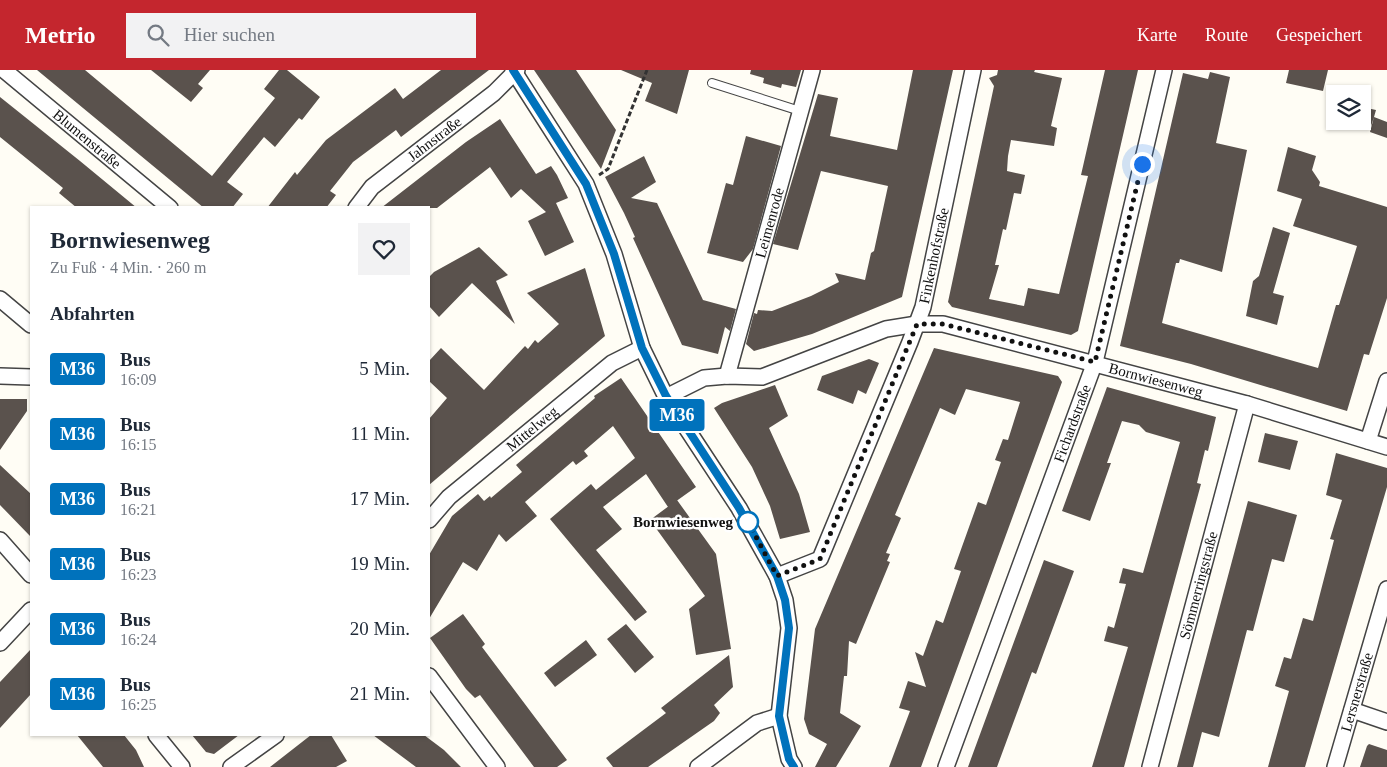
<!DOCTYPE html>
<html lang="de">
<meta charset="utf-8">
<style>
:root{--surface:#fff;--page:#f2f2f3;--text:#1f2937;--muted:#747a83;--accent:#c4262e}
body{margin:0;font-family:"Times New Roman",serif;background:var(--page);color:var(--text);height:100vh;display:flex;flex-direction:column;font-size:19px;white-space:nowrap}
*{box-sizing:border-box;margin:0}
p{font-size:16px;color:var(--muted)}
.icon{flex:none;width:28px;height:28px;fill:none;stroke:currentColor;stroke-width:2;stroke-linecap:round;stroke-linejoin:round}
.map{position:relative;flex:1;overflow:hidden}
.side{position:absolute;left:30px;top:136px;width:400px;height:530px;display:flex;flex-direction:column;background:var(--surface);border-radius:0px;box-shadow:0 1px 4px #0004}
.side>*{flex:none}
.badge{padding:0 10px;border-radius:4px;font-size:18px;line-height:32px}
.tools{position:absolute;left:1326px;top:15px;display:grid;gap:10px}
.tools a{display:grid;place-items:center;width:45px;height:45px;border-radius:0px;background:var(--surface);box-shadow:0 1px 4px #0004;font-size:25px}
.you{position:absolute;width:25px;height:25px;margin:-12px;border:4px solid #fff;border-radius:50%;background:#1a73e8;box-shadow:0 0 0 8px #1a73e833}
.map>.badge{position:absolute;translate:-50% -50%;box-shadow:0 0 0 2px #fff}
h2{padding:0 20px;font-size:19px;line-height:45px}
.round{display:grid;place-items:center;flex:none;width:52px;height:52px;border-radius:0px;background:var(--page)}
.head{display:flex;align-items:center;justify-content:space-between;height:85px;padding:0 20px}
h1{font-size:24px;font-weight:700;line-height:38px}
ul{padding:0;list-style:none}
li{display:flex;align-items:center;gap:15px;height:65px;padding:0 20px}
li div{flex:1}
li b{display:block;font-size:19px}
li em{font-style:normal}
li .badge{min-width:55px;font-weight:700;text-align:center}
header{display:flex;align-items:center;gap:30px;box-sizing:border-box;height:70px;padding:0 25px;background:var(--accent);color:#fff}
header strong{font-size:24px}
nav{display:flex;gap:28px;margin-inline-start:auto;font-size:18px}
.search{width:350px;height:45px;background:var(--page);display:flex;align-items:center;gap:12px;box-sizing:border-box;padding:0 18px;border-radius:0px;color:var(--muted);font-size:19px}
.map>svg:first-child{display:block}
.building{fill:#5a524d}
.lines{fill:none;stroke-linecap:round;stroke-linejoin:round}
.service-casing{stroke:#444;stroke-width:10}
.minor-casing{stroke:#444;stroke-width:18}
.path{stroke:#333;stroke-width:3;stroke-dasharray:5 2.5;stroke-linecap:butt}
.service{stroke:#fff;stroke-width:8}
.minor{stroke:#fff;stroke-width:15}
.line-casing{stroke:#fff;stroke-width:11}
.line{stroke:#0072bc;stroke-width:8}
.walk{stroke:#111;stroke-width:5;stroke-dasharray:0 9}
.stop-dot{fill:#fff;stroke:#0072bc;stroke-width:2.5}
.labels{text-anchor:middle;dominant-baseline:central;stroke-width:5;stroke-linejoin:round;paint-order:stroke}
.street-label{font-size:15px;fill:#111;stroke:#fff}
.stop-label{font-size:15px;font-weight:bold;fill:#111;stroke:#fff;text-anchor:end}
</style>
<header>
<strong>Metrio</strong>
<div class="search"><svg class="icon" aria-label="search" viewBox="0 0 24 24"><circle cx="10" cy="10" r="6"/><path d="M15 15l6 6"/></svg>Hier suchen</div>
<nav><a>Karte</a><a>Route</a><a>Gespeichert</a></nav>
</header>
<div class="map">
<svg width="1387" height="697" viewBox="0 0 1387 697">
<rect width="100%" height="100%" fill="#fffdf5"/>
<path class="building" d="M37,0h48l127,106 63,-78 -11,-9 15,-19h8l33,27 -18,23 -3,-2 -24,29 -11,-10 -37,45 16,12 -11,14h-28z
M151,0h59l-12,14 5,4 -12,14z
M441,0h48l-88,67 -5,-7 -43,32 -23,29 6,4 -10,13h-59l28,-36 2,3 29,-35 69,-52 8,11z
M534,0h42l40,60 -15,39z
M621,0h68l-12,44 -32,-13 7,-18z
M751,0h50l-5,17 -14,-3 -1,4 -18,-5 1,-5 -14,-4z
M913,0h40l-51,227 -90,37 -58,17 -8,-7 8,-31 3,1 1,-4 14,1 39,-15 28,-14 -4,-9 30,7 6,-27 3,-2 14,-65 -67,-15 -23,79 -25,-6 45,-150 20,4 -8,38 67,14z
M998,0h37l-1,2 28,6 -11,48 6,2 -3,18 -43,-6 -3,16 -1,15 18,4 -4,19 -7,-1 -8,37 -3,-1 -8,36h4l-10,34 35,7 4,-18 31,6 29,-118 -7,-1 24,-105h33l-60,261 -7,4 -119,-28 -4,-5 46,-216 -5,-8 8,-3z
M1289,0h39l-5,21 -37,-8z
M1210,2l20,5 -14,66 31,7 -25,122 -42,-13 -1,4h-3l-14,60 156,45 18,-63h3l18,-59 -64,-20 9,-27 -25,-8 11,-44 28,9 -4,14 8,12 -1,4 68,21v91l-18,57 -5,-1 -17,57 -156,-47 -71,-18 63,-273 25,6z
M0,27l80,64 57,47h-60l-18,-15 4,-5 -63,-51z
M1334,31l1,20h27v-14l14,3 -2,7 13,5v16l-17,-6 4,-15 -4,12 -40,-8z
M500,49l36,55 15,-8 6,9 11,23 -12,5 18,39 -29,14 -17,-35 18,-9 -25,-23 -10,9 -21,-31 -53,41h-56l85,-66z
M746,66l35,10 -28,103 -10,13 -36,-9 19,-70 7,2z
M644,86l12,26 -25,16 26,5 46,97 33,9 -6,22 -5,-4 -7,27 -36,-9 -49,-107 2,-1 -11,-24 -19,-36z
M1273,157l17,6 -17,60 11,3 -7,29 -31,-9 7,-35 6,-5z
M479,177l29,28 -12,6 19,43 -43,-41 -33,34 -10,-11v-29l5,-5z
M585,198l20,68 -176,149v-66l18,-21 -18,-17v-20l12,-13 43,42 41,-44 3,3 7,-9 3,3 21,-19 -32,-31z
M934,278l124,28 4,6 -141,385h-32l21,-56 -11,-3 9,-27 18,6 -11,-35 8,4 13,-36 7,3 18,-52 -7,-2 24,-67 8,3 15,-43 -6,-2 8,-21 5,1 12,-38 -54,-13 -11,26 -15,-7 -45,107 6,3 -15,35 4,1 -3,7 3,1 -34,82 -7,-3 -2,35h-3l-4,37 21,13 -25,41h-21l12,-23 -18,-10 -5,-15 11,-90z
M869,289l10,4 -13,31 -8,-4 -5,14 -36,-14 5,-14z
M621,308l75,109 -28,20 -22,-33 -43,33 19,22 -26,21 51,62 -12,9 -85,-102 41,-35 5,6 39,-32 -22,-32 -29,25 4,5 -12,9 -3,-4 -48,41 12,14 -31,26 -7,-8 -22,37 -14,-9 -34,57v-64l23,-39 26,-22 6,7 6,-5 1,2 31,-26 -6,-7 79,-67 -1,-2z
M775,315l13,31 -19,12 30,66 11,38 -30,7 -10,-33 -18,-39 -38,-59 8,-5z
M1107,317l109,30 -8,34 -3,-1 -8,33 4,1 -77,283h-32l36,-120 -24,-6 4,-15 6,2 12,-44 -7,-1 4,-15 20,5 37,-131 -34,-10 -7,-7 -17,-4 -15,42h4l-21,58 -28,-10z
M0,329h27v12l-27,39z
M1265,363l33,8 -8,29 -32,-8z
M1336,383l51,15v19l-82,280h-37l21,-76 -14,-5 9,-29 7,2 12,-41 10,3 21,-81 -4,-1 12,-39 -16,-5z
M0,395l31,29v43l-31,-32z
M677,430l39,54 15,95 -35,6 -7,-46 16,-13 -55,-76z
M1248,431l49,14 -13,47 -12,-3 -19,72 -6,-1 -28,107 -17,-5 -9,35h-16z
M1044,490l30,11 -30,81 -8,22 -4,-2 -35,95h-29z
M463,544l22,30 -3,3 85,113 -10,7h-23l-54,-72 -5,3 -9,-9 -36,-51z
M626,554l28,33 -19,16 -28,-34z
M586,570l11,15 -42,32 -11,-14z
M31,579v45l-31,34v-46z
M729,585l4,32 -19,18 6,8 -6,8 -66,46h-35l-7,-9 60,-45 -5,-5z
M77,665h47l12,15 8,17h-41z
M192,665h47l-25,19 -8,-2z
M311,665h20l16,26 -11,6h-66z
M373,665h51l20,15 17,17h-45z
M1369,674l18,6v17h-27l7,-21z"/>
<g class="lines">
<defs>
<path id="service" d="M712,13l88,28"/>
<g id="minor">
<path id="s1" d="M4,0l166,138"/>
<path d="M513,0l73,114 28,70 28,94 24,49 73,111 38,68 8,24 4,28 -10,88 10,43 5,8"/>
<path id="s2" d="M356,138l16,-21 122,-94 23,-23"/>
<path d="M0,229l31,26"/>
<path d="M0,306l31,1"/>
<path id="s3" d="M727,306l85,-306"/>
<path id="s4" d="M666,327l38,-19 23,-2 35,1 124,-48 31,-5h26l304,80 140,43"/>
<path d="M1368,371l19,-60"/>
<path id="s5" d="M429,450l20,-23 163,-134 30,-15"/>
<path d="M0,470l31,35"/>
<path id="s6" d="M777,506l43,-17 90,-217 13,-35 50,-237"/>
<path d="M0,573l31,-33"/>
<path d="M429,606l68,91"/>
<path d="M1352,640l35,12"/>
<path d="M156,665l26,32"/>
<path d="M231,697l45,-32"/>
<path d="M698,697l59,-44 22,-7"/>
<path id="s7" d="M946,697l149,-405 69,-292"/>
<path id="s8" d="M1150,697l97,-363"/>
<path id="s9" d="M1335,697l52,-178"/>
</g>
</defs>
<use href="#service" class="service-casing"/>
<use href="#minor" class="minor-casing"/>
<path class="path" d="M599,105l9,-6 39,-99"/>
<use href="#service" class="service"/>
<use href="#minor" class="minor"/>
</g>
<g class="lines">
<defs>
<path id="line" d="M513,0l73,114 28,70 28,94 24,48 73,112 38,68 8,24 4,28 -10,88 10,43 5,8"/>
</defs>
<use href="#line" class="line-casing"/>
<use href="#line" class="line"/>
<path class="walk" d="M748,452l29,54 43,-17 97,-235h26l152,38 47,-198"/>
</g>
<circle class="stop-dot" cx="748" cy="452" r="10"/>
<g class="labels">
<g class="street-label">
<text stroke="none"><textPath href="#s1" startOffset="108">Blumenstraße</textPath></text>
<text stroke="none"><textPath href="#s2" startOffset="105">Jahnstraße</textPath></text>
<text stroke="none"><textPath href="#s3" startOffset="159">Leimenrode</textPath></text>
<text stroke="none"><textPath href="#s6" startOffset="371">Finkenhofstraße</textPath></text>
<text stroke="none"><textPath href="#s4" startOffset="511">Bornwiesenweg</textPath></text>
<text stroke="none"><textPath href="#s7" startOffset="366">Fichardstraße</textPath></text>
<text stroke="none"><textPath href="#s5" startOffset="138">Mittelweg</textPath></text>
<text stroke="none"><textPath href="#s8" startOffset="188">Sömmerringstraße</textPath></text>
<text stroke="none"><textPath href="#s9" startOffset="78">Lersnerstraße</textPath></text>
</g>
<g class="stop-label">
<text x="733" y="452">Bornwiesenweg</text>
</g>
</g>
</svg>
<div class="tools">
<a><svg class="icon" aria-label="layers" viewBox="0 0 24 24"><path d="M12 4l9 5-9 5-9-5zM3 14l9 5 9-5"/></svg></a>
</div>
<div class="you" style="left:1142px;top:94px"></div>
<b class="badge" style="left:677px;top:345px;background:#0072bc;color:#fff">M36</b>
<section class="side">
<div class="head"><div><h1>Bornwiesenweg</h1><p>Zu Fuß · 4 Min. · 260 m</p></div><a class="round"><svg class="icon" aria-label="heart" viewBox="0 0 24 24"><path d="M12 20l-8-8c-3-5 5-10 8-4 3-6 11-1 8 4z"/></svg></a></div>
<h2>Abfahrten</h2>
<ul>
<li><span class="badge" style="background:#0072bc;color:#fff">M36</span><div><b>Bus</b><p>16:09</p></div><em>5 Min.</em></li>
<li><span class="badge" style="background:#0072bc;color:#fff">M36</span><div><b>Bus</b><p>16:15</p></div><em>11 Min.</em></li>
<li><span class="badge" style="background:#0072bc;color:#fff">M36</span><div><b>Bus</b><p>16:21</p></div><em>17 Min.</em></li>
<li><span class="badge" style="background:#0072bc;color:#fff">M36</span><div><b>Bus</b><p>16:23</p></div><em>19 Min.</em></li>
<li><span class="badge" style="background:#0072bc;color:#fff">M36</span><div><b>Bus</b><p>16:24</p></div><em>20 Min.</em></li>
<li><span class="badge" style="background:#0072bc;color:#fff">M36</span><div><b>Bus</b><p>16:25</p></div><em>21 Min.</em></li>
</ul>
</section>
</div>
